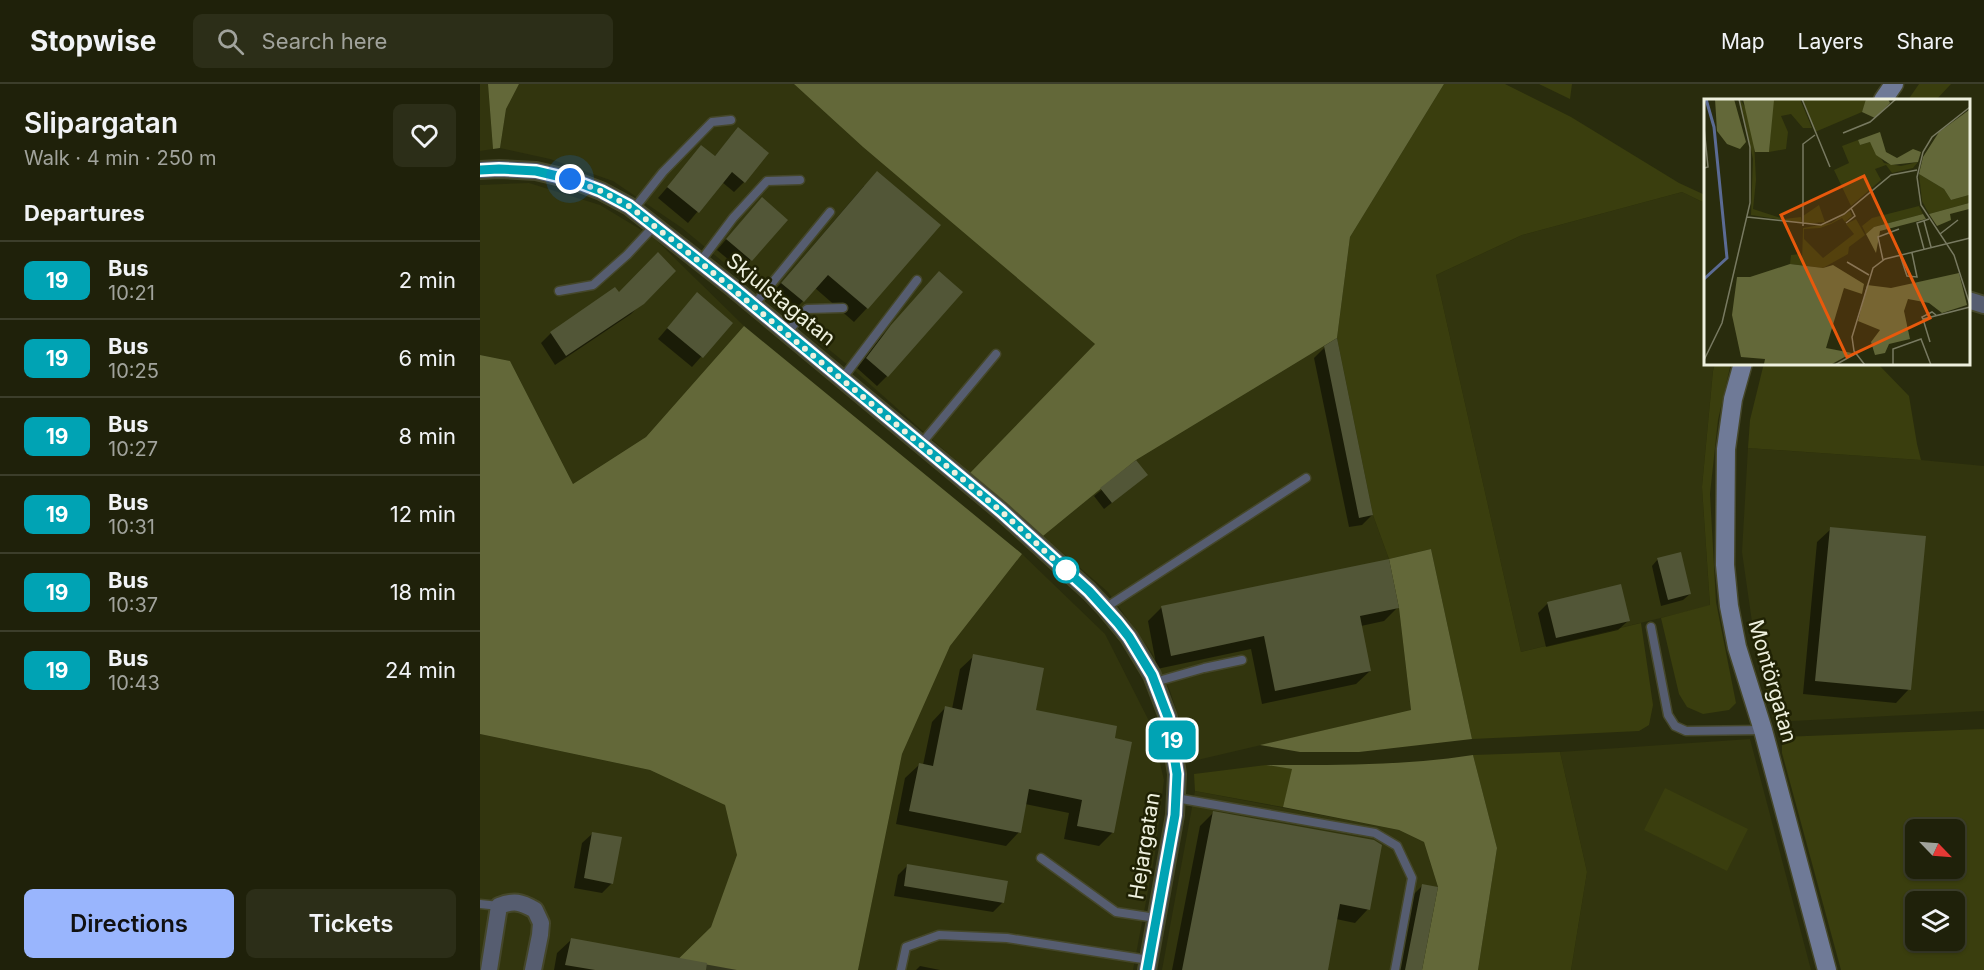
<!DOCTYPE html>
<meta charset="utf-8">
<style>
:root{--surface:#1f210a;--page:#2c2e18;--text:#f1f3f6;--muted:#a1a39c;--line:#3c3e2b;--accent:#99b5fd}
body{margin:0;font-family:Inter,sans-serif;background:var(--page);color:var(--text);height:100vh;display:flex;flex-direction:column;font-size:22px;white-space:nowrap}
*{box-sizing:border-box;margin:0}
p{font-size:20px;color:var(--muted)}
.icon{flex:none;width:33px;height:33px;fill:none;stroke:currentColor;stroke-width:2;stroke-linecap:round;stroke-linejoin:round}
.map{position:relative;flex:1;overflow:hidden}
.side{display:flex;flex-direction:column;background:var(--surface);width:480px}
.side>*{flex:none}
.badge{padding:0 12px;border-radius:9px;font-size:21px;line-height:39px}
.needle{width:39px;rotate:115deg}
.fabs{position:absolute;left:1425px;top:735px;display:grid;gap:12px}
.fabs a{display:grid;place-items:center;width:60px;height:60px;border-radius:9px;background:var(--surface);box-shadow:0 2px 4px #0004,0 0 0 2px var(--line);font-size:30px}
.you{position:absolute;width:30px;height:30px;margin:-15px;border:4px solid #fff;border-radius:50%;background:#1a73e8;box-shadow:0 0 0 9px #1a73e833}
.map>.badge{position:absolute;translate:-50% -50%;box-shadow:0 0 0 3px #fff}
h2{padding:0 24px;font-size:22px;line-height:54px}
.round{display:grid;place-items:center;flex:none;width:63px;height:63px;border-radius:9px;background:var(--page)}
.summary{display:flex;align-items:center;justify-content:space-between;height:102px;padding:0 24px}
h1{font-size:28px;font-weight:600;line-height:45px}
.cta{display:flex;gap:12px;margin-top:auto;padding:12px 24px}
.cta a{flex:1;height:69px;border-radius:9px;background:var(--accent);color:#111;font-size:24px;font-weight:600;line-height:69px;text-align:center}
.cta a+a{background:var(--page);color:var(--text)}
ul{padding:0;list-style:none}
li{display:flex;align-items:center;gap:18px;height:78px;padding:0 24px;border-top:2px solid var(--line)}
li div{flex:1}
li b{display:block;font-size:22px}
li em{font-style:normal}
li .badge{min-width:66px;font-weight:700;text-align:center}
header{display:flex;align-items:center;gap:36px;box-sizing:border-box;height:84px;padding:0 30px;background:var(--surface);border-bottom:2px solid var(--line)}
header strong{font-size:28px}
nav{display:flex;gap:33px;margin-inline-start:auto;font-size:21px}
.search{width:420px;height:54px;background:var(--page);display:flex;align-items:center;gap:15px;box-sizing:border-box;padding:0 21px;border-radius:9px;color:var(--muted);font-size:22px}
main{display:flex;flex:1;min-height:0}
.map>svg:first-child{display:block}
.built{fill:#32350e}
.green{fill:#3a3e0e;fill-rule:evenodd}
.forest{fill:#636839}
.shadow{fill:#0007}
.building{fill:#525637}
.lines{fill:none;stroke-linecap:round;stroke-linejoin:round}
.lane-casing{stroke:#45472a;stroke-width:11}
.street-casing{stroke:#45472a;stroke-width:20}
.secondary-casing{stroke:#45472a;stroke-width:21}
.lane{stroke:#565d70;stroke-width:8}
.street{stroke:#565d70;stroke-width:16}
.secondary{stroke:#6f7a97;stroke-width:18}
.line-casing{stroke:#fff;stroke-width:14}
.line{stroke:#00a3b4;stroke-width:9}
.walk{stroke:#eef0de;stroke-width:6;stroke-dasharray:0 10.8}
.stop-dot{fill:#fff;stroke:#00a3b4;stroke-width:3}
.labels{text-anchor:middle;dominant-baseline:central;stroke-width:5;stroke-linejoin:round;paint-order:stroke}
.street-label{font-size:21px;fill:#eef0de;stroke:#202204}
.inset-river{fill:none;stroke:#5b6b94;stroke-width:3}
.inset-road{fill:none;stroke:#787a61;stroke-width:1.5}
.view{fill:#e8590c;fill-opacity:0.15;stroke:#e8590c;stroke-width:3}
.inset-edge{fill:none;stroke:#eef0de;stroke-width:3}
</style>
<header>
<strong>Stopwise</strong>
<div class="search"><svg class="icon" aria-label="search" viewBox="0 0 24 24"><circle cx="10" cy="10" r="6"/><path d="M15 15l6 6"/></svg>Search here</div>
<nav><a>Map</a><a>Layers</a><a>Share</a></nav>
</header>
<main>
<section class="side">
<div class="summary"><div><h1>Slipargatan</h1><p>Walk · 4 min · 250 m</p></div><a class="round"><svg class="icon" aria-label="heart" viewBox="0 0 24 24"><path d="M12 20l-8-8c-3-5 5-10 8-4 3-6 11-1 8 4z"/></svg></a></div>
<h2>Departures</h2>
<ul>
<li><span class="badge" style="background:#00a3b4;color:#fff">19</span><div><b>Bus</b><p>10:21</p></div><em>2 min</em></li>
<li><span class="badge" style="background:#00a3b4;color:#fff">19</span><div><b>Bus</b><p>10:25</p></div><em>6 min</em></li>
<li><span class="badge" style="background:#00a3b4;color:#fff">19</span><div><b>Bus</b><p>10:27</p></div><em>8 min</em></li>
<li><span class="badge" style="background:#00a3b4;color:#fff">19</span><div><b>Bus</b><p>10:31</p></div><em>12 min</em></li>
<li><span class="badge" style="background:#00a3b4;color:#fff">19</span><div><b>Bus</b><p>10:37</p></div><em>18 min</em></li>
<li><span class="badge" style="background:#00a3b4;color:#fff">19</span><div><b>Bus</b><p>10:43</p></div><em>24 min</em></li>
</ul>
<div class="cta"><a>Directions</a><a>Tickets</a></div>
</section>
<div class="map">
<svg width="1504" height="886" viewBox="0 0 1504 886">
<rect width="100%" height="100%" fill="#292c0d"/>
<path class="built" d="M0,0h8l5,65 -13,2z
M39,0h275l69,63 232,197 -125,129 -115,-102 -173,-143 -69,-47 -63,-22 -50,-11 6,-39z
M49,99l71,22 53,32 91,89 -98,111 -73,47 -63,-123 -30,-6v-170z
M1202,108l23,11v160h10l-2,8 -11,116 8,119 -189,46 -85,-377 86,-40z
M857,254l36,177 16,44 10,49 12,102 -218,51 -23,-70 -18,-38 -44,-61 -65,-56 93,-76z
M1268,364l173,12 63,6v245l-210,11 -18,-72 -14,-98z
M542,470l83,80 46,91 13,55 -9,74 -22,116h-275l44,-216 48,-108z
M0,650l170,36 75,35 13,50 -27,72 -44,43h-187z
M1270,655l61,231h-240l16,-98 -27,-120z
M715,707l204,39 25,12 14,45 -16,83h-260z"/>
<path class="green" d="M964,0h61l66,33 108,66 26,12v8l-23,-11 -160,43 -86,40 85,377 120,-29 12,82 -4,20 -10,6 -167,8 -41,-190 -42,10 -16,-44 -36,-177 13,-101z
M1059,0h33l-2,15z
M1439,0h32l-15,16h-28z
M1235,279h16l-13,57 -8,74 6,108 20,101 -7,7 -26,4 -16,-7 -8,-13 -18,-76 49,-13 -8,-118 11,-116z
M1284,279h113l32,33 8,48 4,16 -173,-12 2,-28z
M1504,645v241h-143l-59,-217v-16zM1436,746h38v38h-38zM1436,818h38v38h-38z
M1080,668l27,120 -16,98h-93l19,-122 -24,-93z
M786,681l27,4 -10,38 -88,-16 -1,-17z
M1185,704l83,41 -21,42 -83,-41z"/>
<path class="forest" d="M8,0h31l-13,25 -6,39 -7,1z
M314,0h650l-94,153 -13,101 -201,122 -93,76 -73,-63 125,-129 -232,-197z
M264,242l278,228 -72,92 -48,108 -44,216h-191l44,-43 26,-72 -12,-50 -75,-35 -170,-36v-379l30,6 63,123 73,-47z
M951,465l41,190 -113,13h-59l-40,-7 151,-35 -12,-102 -10,-49z
M993,671l24,93 -19,122h-56l16,-83 -14,-45 -25,-12 -116,-23 9,-38 -26,-4c70,0 138,1 207,-10z"/>
<path class="shadow" d="M258,45l6,53 -10,10 -12,-10 -34,41 -30,-25 44,-51 12,10z
M384,102l3,122 -13,14 -39,-34 -25,27 -21,-18z
M272,125l34,11 -45,50 -24,-20z
M194,187l-43,43 -76,51 -14,-22 10,-10 67,-38z
M459,189l-52,103 -10,10 -20,-18 24,-31z
M207,221l44,18 -39,44 -34,-28z
M845,263l47,168 -10,10 -13,2 -35,-169z
M656,378l3,19 -35,28 -10,-13z
M1351,445l78,160 -13,14 -93,-9 14,-152z
M1178,475l32,35 -7,6 -22,6 -9,-40z
M1068,519l81,17 -11,10 -72,17 -8,-34z
M681,524h236l-13,13 -23,5 9,45 -14,13 -94,20 -11,-55 -94,20 -9,-48z
M494,572l60,55 79,29 17,3 -18,90 -13,13 -35,-7 5,-26 -44,-9 -6,28 -13,14 -110,-22 9,-46 14,-13h4l9,-43 13,-14 7,1 8,-40z
M733,729l155,96 -13,14 -19,-4 -10,51h-154l28,-144z
M113,749l19,50 -10,10 -28,-5 8,-45z
M428,781l95,37 -10,10 -99,-16 4,-21z
M942,802l-2,84h-25l14,-71z
M91,856l166,30h-183l3,-17z
M440,882l20,4h-24z"/>
<path class="building" d="M258,43l31,26 -24,30 -13,-11 -33,41 -32,-26 34,-42 14,11z
M397,87l64,54 -73,84 -40,-34 -24,27 -23,-19z
M282,113l26,23 -36,41 -26,-22z
M178,168l18,19 -32,33 -78,52 -16,-24 65,-45 4,5z
M459,187l24,21 -75,85 -22,-19 25,-33z
M217,208l36,31 -30,35 -36,-30z
M857,254l36,177 -14,3 -35,-172z
M656,376l12,15 -36,28 -12,-15z
M1350,443l96,9 -15,154 -96,-9z
M1201,468l10,42 -23,6 -11,-42z
M909,475l10,49 -39,8 11,55 -96,20 -11,-55 -93,20 -10,-50z
M1141,500l9,37 -74,17 -9,-36z
M493,570l71,14 -8,42 81,16 -2,12 17,4 -18,91 -37,-7 5,-26 -53,-11 -8,44 -112,-22 10,-48 14,3 12,-60 17,4z
M733,727l161,29 8,5 -12,65 -30,-6 -12,66h-146z
M112,748l30,5 -9,47 -29,-6z
M427,780l101,17 -4,22 -100,-17z
M942,800l16,3 -16,83h-17z
M91,854l136,25 -1,7h-111l-30,-5z"/>
<g class="lines">
<defs>
<path id="lane" d="M153,126l30,-38 49,-50 19,-2
M220,178l33,-44 34,-37 33,-1
M79,207l34,-6 34,-30 27,-29
M274,221l76,-93
M307,249l20,-24 36,-1
M362,295l75,-99
M441,360l75,-90
M625,524l201,-130
M1171,543l17,88 7,11 11,5 77,-1
M675,598l49,-14 38,-8
M696,714l199,35 22,13 15,32 -17,92
M561,774l75,54 40,6
M0,820l19,2
M421,886l5,-23 33,-12 68,3 142,22"/>
<path id="street" d="M0,86l19,-1 37,2 34,8 31,12 28,15 104,82 268,223 88,80 17,18 23,28 23,38 16,42 9,57 -2,41 -28,155
M1488,216l16,5
M9,886l10,-64c15,-6 22,-4 36,4l6,13 -1,12 -7,35"/>
<path id="secondary" d="M1403,16l11,-16
M1263,279l-10,36 -7,50 -1,116 4,41 8,41 26,83 64,240"/>
</defs>
<use href="#lane" class="lane-casing"/>
<use href="#street" class="street-casing"/>
<use href="#secondary" class="secondary-casing"/>
<use href="#lane" class="lane"/>
<use href="#street" class="street"/>
<use href="#secondary" class="secondary"/>
</g>
<g class="lines">
<defs>
<path id="line" d="M0,86l19,-1 37,2 34,8 31,12 28,15 104,82 268,223 88,80 29,32 11,14 23,38 16,42 9,57 -2,41 -28,155"/>
</defs>
<use href="#line" class="line-casing"/>
<use href="#line" class="line"/>
<path class="walk" d="M90,95l31,12 28,15 71,56 301,249 71,65 -6,-6"/>
</g>
<circle class="stop-dot" cx="586" cy="486" r="12"/>
<g class="labels">
<g class="street-label">
<text transform="translate(301 215) rotate(39)">Skjulstagatan</text>
<text transform="translate(1293 597) rotate(74)">Montörgatan</text>
<text transform="translate(664 762) rotate(-81)">Hejargatan</text>
</g>
</g>
<g transform="translate(1224 15)">
<rect width="266" height="266" fill="#292c0d"/>
<path d="M36,0l6,10 8,32 2,39 -3,29 31,10 17,-2 1,6 -51,-8 2,-56zM69,0h27l12,29h-9l-12,-14 -10,2 7,16 -2,17 -17,3zM99,0l27,1h36l-4,12 -47,20zM154,41l2,5 10,-3 14,21 17,3 17,-4 -5,6 -21,5 -6,-8 -11,4 6,11 -30,26 -17,-36 15,-7 -7,-17zM215,75l25,15 7,11 18,-5v8l-40,11 -7,-13zM115,106l6,17 -21,2 -1,-8zM215,107l4,8 -49,13 -8,7 -4,-8 10,-8zM146,112l2,5 -7,6 -3,-4 -11,6 -11,4 -16,1v10l19,19 31,-24 -8,-10 10,-5 9,16 -16,12 -1,7 -25,14 -33,-4 1,-9 9,-1 2,8 1,-34 28,-5z" fill="#3a3e0e"/>
<path d="M11,0h19l12,43 -6,7 -13,-5 -10,-13zM39,0l31,1 -5,52h-14zM162,0h22l2,4 -15,15 -13,-6zM265,11v85l-18,5 -7,-11 -25,-15 4,-17 16,-25zM176,33l6,20 11,6 16,-9 8,3 -3,10 -27,3 -15,-10 -6,-13 -10,3 -2,-5zM265,104v6l-19,5 1,6 -14,6 -8,-12zM219,115l3,5 -46,12 -4,22 -10,-19 8,-7zM86,165l33,4 10,-3 31,19 -2,10 -18,-6 -18,60 26,5 -20,11h-89h21l1,-5 -24,-2 -9,-42 5,-38h13zM255,174l8,32 -25,8 -13,-10 -21,-4 -4,12 6,28 -21,5 -4,9 -10,2 -4,-13 9,-12 -22,-9 9,-36 24,3z" fill="#636839"/>
<path class="inset-river" d="M0,180l23,-21 -13,-131 -8,-28"/>
<path class="inset-road" d="M98,0l28,68M266,8l-38,30 -9,15 -6,25 4,28 33,50 16,50M0,28l4,40 -4,1M139,34l27,-11 26,-23M43,118l74,8 23,-11 47,-39 26,-5M220,122l7,26M142,124l9,-7 -4,-8M99,127v-82l12,-9M236,135l18,-14M220,150l-7,-26 12,-4M196,156l7,21 10,1 -5,-24M179,161l-5,-23 21,-8M143,163l22,13M232,216l-4,-3 -10,5 1,2 47,-12M219,220l7,23M0,261l18,-37 28,-120v-56l-11,-48M131,266l20,-11M161,266l-11,-14 -2,-14 21,-69 12,-9 85,-21M189,266v-16l28,-10 10,26"/>
<path class="view" d="M160,77l66,142 -83,39 -66,-142z"/>
<rect width="266" height="266" class="inset-edge"/>
</g>
</svg>
<div class="fabs">
<a><svg class="needle" viewBox="-14 -14 28 28"><path d="M0-13l5 13h-10z" fill="#e53935"/><path d="M0 13l5-13h-10z" fill="#a1a39c"/></svg></a>
<a><svg class="icon" aria-label="layers" viewBox="0 0 24 24"><path d="M12 4l9 5-9 5-9-5zM3 14l9 5 9-5"/></svg></a>
</div>
<div class="you" style="left:90px;top:95px"></div>
<b class="badge" style="left:692px;top:656px;background:#00a3b4;color:#fff">19</b>
</div>
</main>
